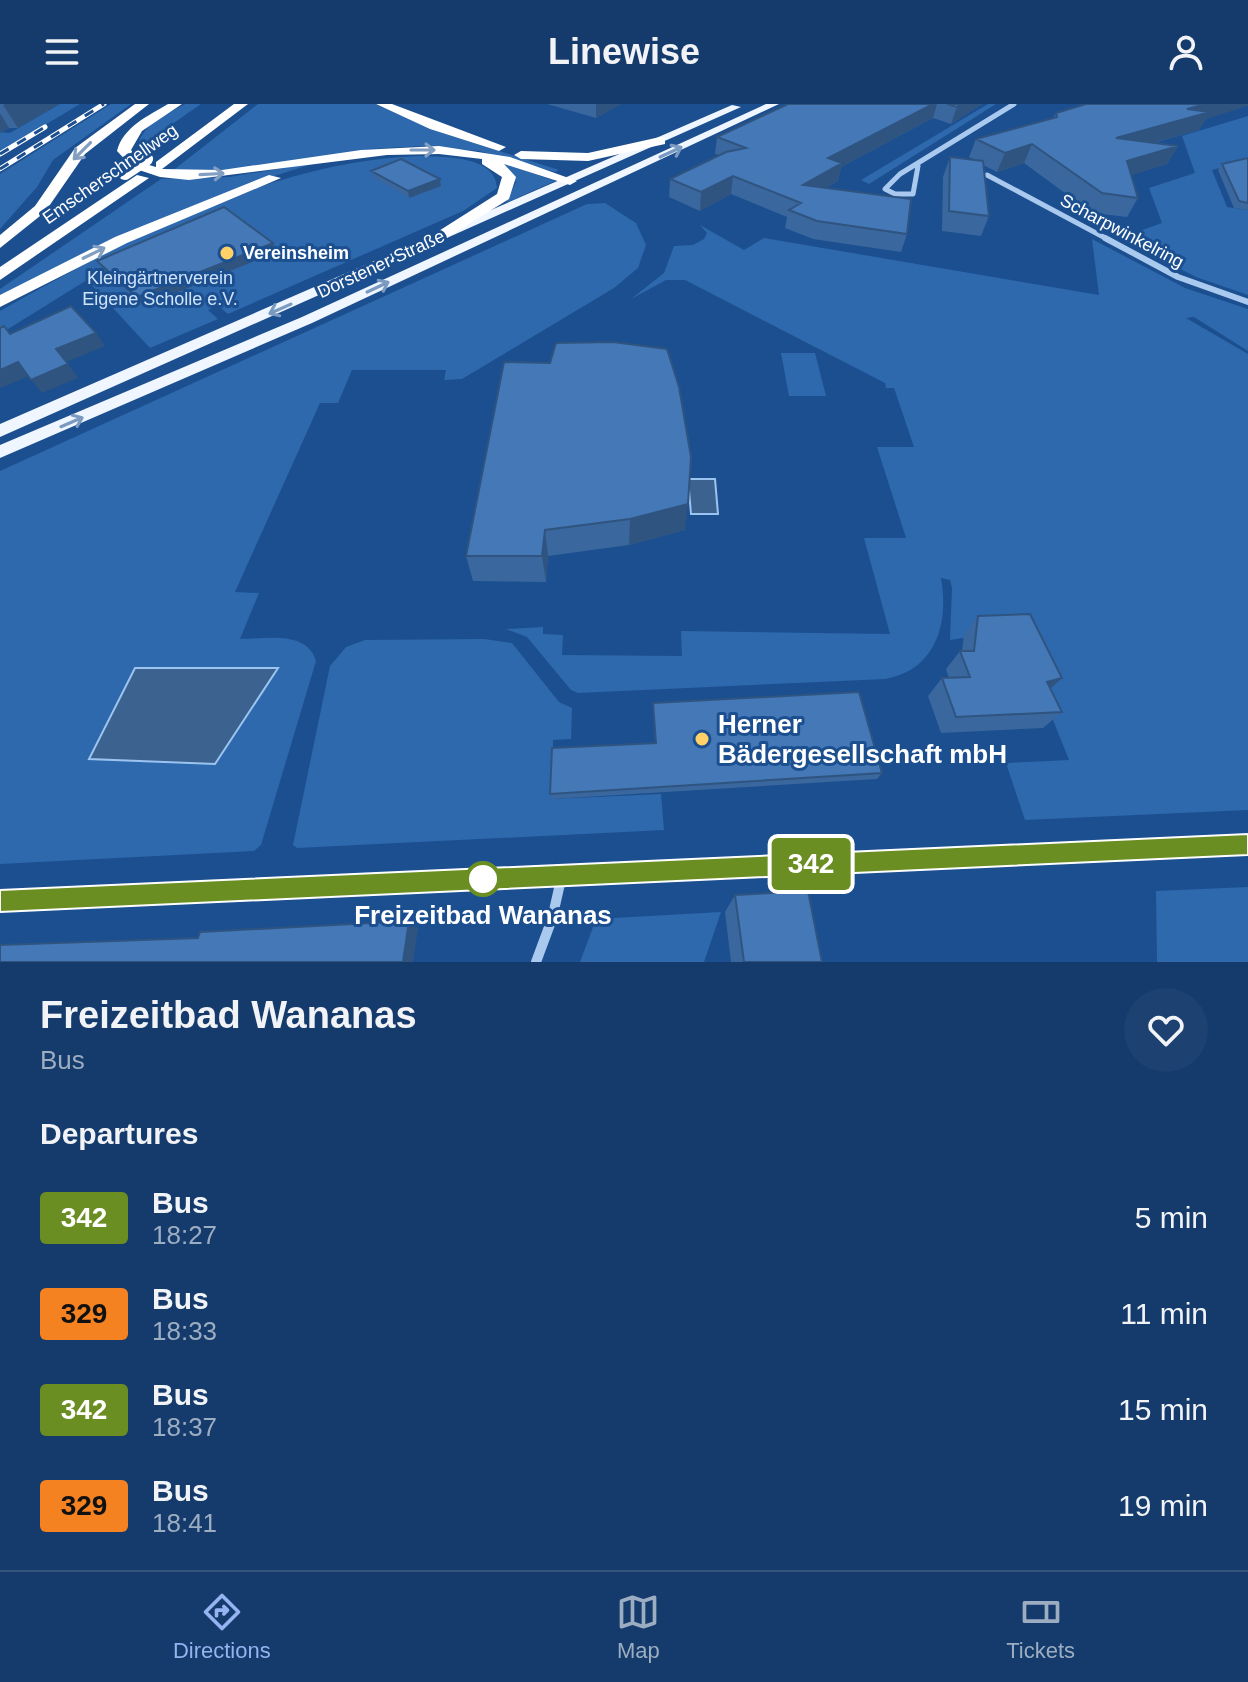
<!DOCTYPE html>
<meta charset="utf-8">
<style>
:root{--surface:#143b6b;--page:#1d4271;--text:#f1f3f6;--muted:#9dadc1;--line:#33557e;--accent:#95b2f1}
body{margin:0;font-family:Helvetica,sans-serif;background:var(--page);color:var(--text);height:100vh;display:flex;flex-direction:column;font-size:30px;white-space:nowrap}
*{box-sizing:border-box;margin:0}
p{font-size:26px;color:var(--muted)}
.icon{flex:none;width:44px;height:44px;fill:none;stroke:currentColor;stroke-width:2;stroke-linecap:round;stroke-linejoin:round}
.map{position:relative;height:858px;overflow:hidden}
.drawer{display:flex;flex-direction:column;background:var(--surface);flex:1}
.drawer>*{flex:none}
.badge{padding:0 16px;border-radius:6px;font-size:28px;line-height:52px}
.map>.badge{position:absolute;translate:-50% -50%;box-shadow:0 0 0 4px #fff}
h2{padding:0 40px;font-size:30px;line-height:72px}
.round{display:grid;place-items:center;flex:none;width:84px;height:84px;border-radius:42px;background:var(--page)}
.summary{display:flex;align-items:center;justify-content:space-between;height:136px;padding:0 40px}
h1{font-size:38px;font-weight:700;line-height:60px}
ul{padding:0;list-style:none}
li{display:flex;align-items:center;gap:24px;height:96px;padding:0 40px}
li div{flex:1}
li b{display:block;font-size:30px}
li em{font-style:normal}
li .badge{min-width:88px;font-weight:700;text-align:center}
header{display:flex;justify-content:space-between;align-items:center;height:104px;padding:0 40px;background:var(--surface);font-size:36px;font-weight:700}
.tabs{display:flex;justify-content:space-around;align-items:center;height:112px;border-top:2px solid var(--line);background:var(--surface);font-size:22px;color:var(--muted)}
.tabs a{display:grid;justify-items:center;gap:4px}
.tabs .on{color:var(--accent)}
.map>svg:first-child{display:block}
.green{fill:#2e69ad}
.water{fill:#3c6290;stroke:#9cc4f0;stroke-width:2}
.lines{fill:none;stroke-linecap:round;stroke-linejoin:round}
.street-far2{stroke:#a9c9ee;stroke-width:5}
.street-far1{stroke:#a9c9ee;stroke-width:6}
.street{stroke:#a9c9ee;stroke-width:10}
.primary{fill:#f0f6ff;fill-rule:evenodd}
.highway{fill:#fff;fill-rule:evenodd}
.rail-casing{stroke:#fff;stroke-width:5}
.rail{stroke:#1b4f8f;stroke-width:3;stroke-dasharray:10;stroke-linecap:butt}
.highway-bridge{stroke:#fff;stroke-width:14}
.wall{fill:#3a679d}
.shaded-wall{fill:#305480}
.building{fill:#4478b7;stroke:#305480;stroke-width:2}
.oneway{stroke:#829ec1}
.oneway2{stroke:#7b9ac1}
.line{fill:#6b8e23;stroke:#fff;stroke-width:2}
.poi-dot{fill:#ffd166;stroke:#1b4f8f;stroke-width:3}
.stop-dot{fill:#fff;stroke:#6b8e23;stroke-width:4}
.labels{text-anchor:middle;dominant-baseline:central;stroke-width:6;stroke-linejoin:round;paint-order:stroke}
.far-street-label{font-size:18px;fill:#fff;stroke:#1b4f8f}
.far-poi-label{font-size:18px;font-weight:bold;fill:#fff;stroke:#1b4f8f;text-anchor:start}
.far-park-label{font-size:18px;fill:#cfe3fa;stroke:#1b4f8f}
.near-poi-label{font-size:26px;font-weight:bold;fill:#fff;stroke:#1b4f8f;text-anchor:start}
.near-stop-label{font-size:26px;font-weight:bold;fill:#fff;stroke:#1b4f8f}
</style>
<header><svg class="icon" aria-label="menu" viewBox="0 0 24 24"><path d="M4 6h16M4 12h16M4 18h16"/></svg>Linewise<svg class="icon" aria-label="person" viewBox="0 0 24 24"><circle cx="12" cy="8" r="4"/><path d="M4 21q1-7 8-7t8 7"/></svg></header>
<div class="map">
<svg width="1248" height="858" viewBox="0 0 1248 858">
<rect width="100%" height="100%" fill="#1b4f8f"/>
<path class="green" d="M60,0h20l-80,48v-20l10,1z
M111,0h20l-78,56 -16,27 -37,42v-55z
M185,0h16l-63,44c1,-22 29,-34 47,-44z
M258,0h117l64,28 120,38 -4,2 -76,-21 -56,-5 -52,3 -141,22 -59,1z
M988,0h8l-127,80 -8,-4z
M1248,12v45l-36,9 15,37 21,3v85l-52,-18 -76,-39 42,-15 -13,-35 46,-15 -13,-37z
M418,52c24,1 78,-1 79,32l-34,23 -235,103 -11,-9 -9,5 10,9 -68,29 -63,-68 -87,54v-23c128,-72 269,-149 418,-155z
M320,58c-112,31 -215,86 -320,136v-9l161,-110 68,-2z
M503,59l52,18 -49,22 10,-21z
M605,99l31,20 10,22 -8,23 -24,20 -152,91 -18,1 2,-10h-94l-14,33h-18l-85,189 24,1 -19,46c26,0 67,-9 76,22l-55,184 -7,6 -254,13v-393l587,-267z
M700,121l44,25 20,-12 335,57 -7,-56 93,49 63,21v42l-54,-34 -8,1 62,36v456l-223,10 -19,-57 63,-3 -26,-65 -80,-57 -13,2 2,-52 -2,-8 -9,-2c8,44 -4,92 -56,101l-307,14 -7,-3 -44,-53 -21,-8 37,-2v7l20,1 -1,20 120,1 -1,-25 209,3 -26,-96h42l-29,-91h37l-20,-59h-8l-1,-5 -200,-103h-19l-35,19 33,-26 10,-27 19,-1 11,-6 3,-6z
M781,249h34l11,43h-37z
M484,535l28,4 47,59 13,6 -1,31 -18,1 -1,59 109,-5 3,36 -367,18 -4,-3 37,-179 16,-19 19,-7z
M1248,783v75h-91l-1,-71z
M721,808l-17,50h-124l16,-43z"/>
<path class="water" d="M688,375h27l3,35h-27z
M135,564h143l-63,96 -126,-5z"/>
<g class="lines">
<path class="street-far2" d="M918,62l-5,28h-18l-10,-5 15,-15 114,-70
M987,71l122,65"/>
<path class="street-far1" d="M1105,134l73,39 70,25"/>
<path class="street" d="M0,797l1248,-56
M536,858l16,-43 10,-44"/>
<path class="primary" d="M766,0h13l-467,219 -312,135v-13l302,-128z
M732,1l9,2 -741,330v-13z"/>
<path class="highway" d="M135,0h14l-64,50 -40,58 -45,36v-13l35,-29 40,-58z
M168,0h14l-40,27 -11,19 11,13 14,4v-5l78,-58h14l-86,65 60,1 139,-20 78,-4 71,11 67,24 -7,4 -66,-21 12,13 -7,22 -80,50 -8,-5 2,-3 74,-47 5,-17 -20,-13v-5l-43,-5 -52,1 -198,25 -29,-3 -27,-9 -16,-17c6,-24 31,-35 51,-47z
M376,0h16l114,43 -7,4 -69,-22z
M660,33l5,1v6l-77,17 -67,-2 -7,-4 7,-4 67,2z
M137,71l12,3 -149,102v-13z
M269,71l12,3 -154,65 -127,64v-12l115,-58z"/>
<defs>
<path id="rail" d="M0,50l45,-27
M0,65l104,-65"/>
</defs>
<use href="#rail" class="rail-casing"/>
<use href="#rail" class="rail"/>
<path class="highway-bridge" d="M125,69l21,-14"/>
</g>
<path class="wall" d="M0,0h59l-41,24h-9l-9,5z
M547,0h74l-25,14z
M788,0h194l-31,20 -18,-6 -92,49 -3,14 -12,7 81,46 -6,18 -88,-13 -28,-11 2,-11 -56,-23 -31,17 -31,-14 1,-18 49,-24 -4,-1 2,-17z
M1056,9l150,6 -7,11 -45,13 24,3 -11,18 -36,11 7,23 -11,19 -35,-4 -68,-50 -27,9 -14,-7 6,51 -8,20 -39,-5 1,-54 7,-20 25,3 -6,-3 7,-18 77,-21z
M1248,54v52l-14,-2 -16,-38 4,-6z
M371,67l70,15 -32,12 -36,-21z
M273,139l4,9 -134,54 -40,-36 -6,-9z
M550,259l135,167 -56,15 -81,11 -2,26 -73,-1 -7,-25z
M978,512l73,73 11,23 -19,16 -102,5 -13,-37 14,-18h7l-3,-9 14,-18h2l2,-16z
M653,599l229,70 -5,6 -325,20 -2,-5 105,-51z
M735,791l87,67h-91l-6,-50z"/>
<path class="shaded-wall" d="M5,0h54l-41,24 -15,-23z
M596,0h25l-25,14z
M933,0h4l-4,14 -92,49 -3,14 -38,22 3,-18 25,-27z
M961,0h21l-31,20 6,-17z
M1206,0h42v2l-42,13 -7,11 -93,26 10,-18 71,-29z
M0,9l9,15 -9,5z
M1032,40l-8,19 -27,9 8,-19z
M1178,42l-11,18 -50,16 10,-19z
M733,72l-2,18 -31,17 1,-19z
M440,75l1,7 -32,12 -1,-7z
M273,139l4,9 -134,54 -6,-9z
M96,229l9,13 -39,16 -10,-13z
M18,258l11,14 -29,12v-18z
M68,260l10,14 -36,15 -11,-13z
M688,400l-3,26 -56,15 1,-26z
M545,426l3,26 -2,26 -4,-26z
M1062,574l-18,17 3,-13z
M409,817l9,7 -5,34h-10z"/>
<path class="building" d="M788,0h145l-105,54 14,5 -39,22 108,14 -4,35 -90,-13 -28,-11 12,-7 -68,-27 -32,16 -31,-13 56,-27 20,-4 -29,-11z
M947,0h14l-4,3z
M1086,0h120l-19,5 23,3 -94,26 62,8 -51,15 11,37 -36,-5 -70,-49 -27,9 -29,-14 81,-22 -1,-4z
M950,53l33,4 6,55 -40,-5z
M1248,54v45l-9,-2 -17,-37z
M401,55l39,20 -32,12 -37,-20z
M224,103l49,36 -136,54 -40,-36z
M71,202l25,27 -40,16 12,15 -37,16 -13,-18 -18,8v-42l4,-2 6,8z
M613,238l54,7 12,38 12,70 -3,47 -58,15 -85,11 -3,26h-76l38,-194 46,1 6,-20z
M1030,510l32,64 -15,4 15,30 -106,5 -14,-39 28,-1 -10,-26h14l4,-35z
M859,588l23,81 -332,21 2,-46 104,-5 -3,-40z
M808,787l14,71h-78l-9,-67z
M409,817l-6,41h-403v-17l198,-7 2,-6z"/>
<defs><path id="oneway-shaft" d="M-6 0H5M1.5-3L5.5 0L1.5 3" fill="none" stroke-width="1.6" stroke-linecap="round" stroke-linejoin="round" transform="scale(2)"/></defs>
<g class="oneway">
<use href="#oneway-shaft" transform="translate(423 46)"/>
<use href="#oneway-shaft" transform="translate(82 47) rotate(135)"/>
<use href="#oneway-shaft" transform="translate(212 70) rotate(-3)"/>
<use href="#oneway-shaft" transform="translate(94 149) rotate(-26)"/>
</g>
<g class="oneway2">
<use href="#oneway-shaft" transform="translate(671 48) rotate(-25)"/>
<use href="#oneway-shaft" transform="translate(378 183) rotate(-25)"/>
<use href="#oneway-shaft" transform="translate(280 205) rotate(156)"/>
<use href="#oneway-shaft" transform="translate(72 318) rotate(-23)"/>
</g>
<path class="line" d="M1248,730v21l-1248,57v-22z"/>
<g class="poi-dot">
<circle cx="227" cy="149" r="8"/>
<circle cx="702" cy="635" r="8"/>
</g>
<circle class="stop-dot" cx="483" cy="775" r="16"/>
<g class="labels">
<g class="far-street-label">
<text transform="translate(110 70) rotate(-35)">Emscherschnellweg</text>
<text transform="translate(1122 127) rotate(28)">Scharpwinkelring</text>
<text transform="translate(381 160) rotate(-25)">Dorstener Straße</text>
</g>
<g class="far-poi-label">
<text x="243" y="149">Vereinsheim</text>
</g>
<g class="far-park-label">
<text x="160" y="174">Kleingärtnerverein<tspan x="160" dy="21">Eigene Scholle e.V.</tspan></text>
</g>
<g class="near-poi-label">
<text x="718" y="620">Herner<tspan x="718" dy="30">Bädergesellschaft mbH</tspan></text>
</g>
<g class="near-stop-label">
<text x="483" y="811">Freizeitbad Wananas</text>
</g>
</g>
</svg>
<b class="badge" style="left:811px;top:760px;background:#6b8e23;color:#fff">342</b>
</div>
<section class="drawer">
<div class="summary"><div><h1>Freizeitbad Wananas</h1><p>Bus</p></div><a class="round"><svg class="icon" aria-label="heart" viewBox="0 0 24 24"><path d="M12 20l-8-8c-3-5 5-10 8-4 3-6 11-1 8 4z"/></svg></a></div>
<h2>Departures</h2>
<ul>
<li><span class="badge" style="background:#6b8e23;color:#fff">342</span><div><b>Bus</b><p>18:27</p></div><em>5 min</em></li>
<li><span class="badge" style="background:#f58220;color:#111">329</span><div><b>Bus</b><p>18:33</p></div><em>11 min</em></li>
<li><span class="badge" style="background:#6b8e23;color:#fff">342</span><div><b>Bus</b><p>18:37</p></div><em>15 min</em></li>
<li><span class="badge" style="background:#f58220;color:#111">329</span><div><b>Bus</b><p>18:41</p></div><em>19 min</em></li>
</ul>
</section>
<nav class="tabs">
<a class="on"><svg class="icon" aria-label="directions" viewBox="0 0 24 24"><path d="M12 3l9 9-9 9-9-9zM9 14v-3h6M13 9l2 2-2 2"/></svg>Directions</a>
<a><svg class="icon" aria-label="map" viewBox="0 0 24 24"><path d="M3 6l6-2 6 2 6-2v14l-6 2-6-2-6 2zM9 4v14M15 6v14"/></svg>Map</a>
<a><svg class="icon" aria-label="tickets" viewBox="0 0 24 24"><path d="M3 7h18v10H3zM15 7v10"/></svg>Tickets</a>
</nav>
